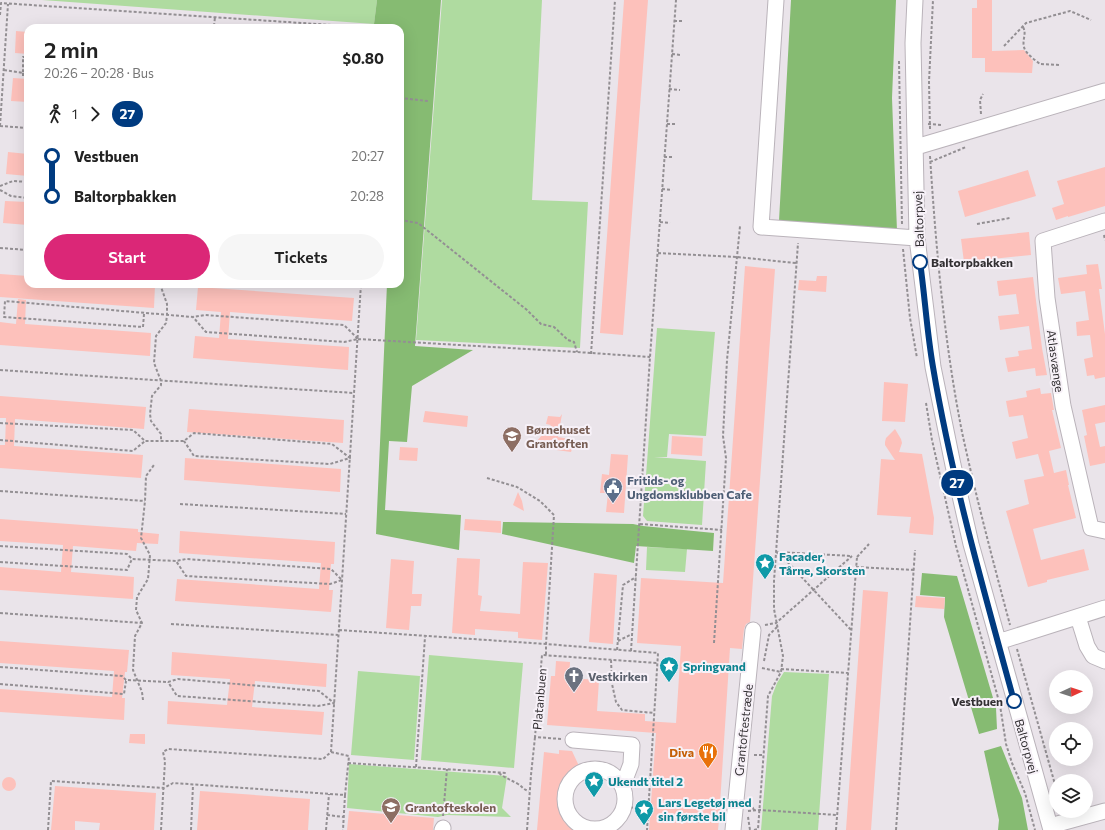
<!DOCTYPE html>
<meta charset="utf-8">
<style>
:root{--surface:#fff;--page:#f6f6f6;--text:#222;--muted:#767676;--accent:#db2777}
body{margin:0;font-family:Commissioner,sans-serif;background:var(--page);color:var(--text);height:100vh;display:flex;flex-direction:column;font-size:15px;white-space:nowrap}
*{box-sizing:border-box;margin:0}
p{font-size:13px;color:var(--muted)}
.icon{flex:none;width:22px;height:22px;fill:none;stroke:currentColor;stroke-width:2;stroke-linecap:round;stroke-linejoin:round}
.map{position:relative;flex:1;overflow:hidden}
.drawer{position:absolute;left:24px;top:24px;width:380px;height:264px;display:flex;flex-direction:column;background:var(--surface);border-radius:12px;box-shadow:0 4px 16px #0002}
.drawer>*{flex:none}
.badge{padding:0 8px;border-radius:13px;font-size:14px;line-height:26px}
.needle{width:26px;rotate:87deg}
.controls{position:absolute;left:1049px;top:670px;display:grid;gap:8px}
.controls a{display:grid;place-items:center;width:44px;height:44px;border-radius:50%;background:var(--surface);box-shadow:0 4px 16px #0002;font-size:20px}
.map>.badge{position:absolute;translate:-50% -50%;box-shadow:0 0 0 2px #fff}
.legs{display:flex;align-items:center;gap:6px;height:44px;padding:0 20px;font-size:13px}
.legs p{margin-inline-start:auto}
.headline{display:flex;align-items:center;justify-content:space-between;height:68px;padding:0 20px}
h1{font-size:22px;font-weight:600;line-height:30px}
.cta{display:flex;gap:8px;margin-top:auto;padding:8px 20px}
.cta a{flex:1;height:46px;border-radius:24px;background:var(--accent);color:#fff;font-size:16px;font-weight:600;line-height:46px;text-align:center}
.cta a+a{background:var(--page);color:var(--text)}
ul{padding:0 20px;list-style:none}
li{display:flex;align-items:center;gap:14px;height:40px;font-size:15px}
li i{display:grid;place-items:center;width:6px;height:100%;margin:0 5px;background:currentColor}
li i::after{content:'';width:10px;height:10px;margin:-5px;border:3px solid;border-radius:50%;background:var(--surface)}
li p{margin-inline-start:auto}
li:first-child i{background:linear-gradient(#0000 50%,currentColor 0)}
li:last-child i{background:linear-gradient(currentColor 50%,#0000 0)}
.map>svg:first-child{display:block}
.green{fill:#afdba0}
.forest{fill:#86bb72}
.building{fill:#fdc1bb}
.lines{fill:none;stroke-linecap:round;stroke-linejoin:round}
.minor-casing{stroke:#bab3ba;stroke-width:17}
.path{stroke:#938f93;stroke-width:2;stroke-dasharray:3 2;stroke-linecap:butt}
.minor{stroke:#fff;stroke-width:15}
.line-1-casing{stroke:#fff;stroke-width:9}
.line-1{stroke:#003b80;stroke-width:6}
.stop-1-dot{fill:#fff;stroke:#003b80;stroke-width:2}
.labels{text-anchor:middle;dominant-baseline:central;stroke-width:4;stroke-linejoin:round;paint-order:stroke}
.street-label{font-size:12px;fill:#333033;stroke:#f7f1f8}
.stop-label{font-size:12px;font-weight:bold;fill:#333033;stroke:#f7f1f8;text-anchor:start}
.education-label{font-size:12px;font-weight:bold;fill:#785e54;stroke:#f7f1f8;text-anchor:start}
.service-label{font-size:12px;font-weight:bold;fill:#4e5e75;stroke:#f7f1f8;text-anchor:start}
.culture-label{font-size:12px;font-weight:bold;fill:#0d838f;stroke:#f7f1f8;text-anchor:start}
.worship-label{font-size:12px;font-weight:bold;fill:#5b616d;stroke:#f7f1f8;text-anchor:start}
.food-label{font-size:12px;font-weight:bold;fill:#c56008;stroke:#f7f1f8;text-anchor:end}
</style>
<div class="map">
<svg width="1105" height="830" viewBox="0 0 1105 830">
<rect width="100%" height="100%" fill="#eae4ea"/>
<path class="green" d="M42,0h335l-3,24z
M442,0h100l-10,200 56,2 -8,146 -164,-8z
M657,328l58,4 -9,104 -37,-2 -2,23h-13l52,4 -4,64 -55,-4 -4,-5z
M647,547l40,2 -2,23 -39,-2z
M429,655l94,8 -9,105 -93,-8z
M358,671l62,5 -6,84 -63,-5z
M784,672l45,2 -11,156h-57l11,-134 5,-13z
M349,764l158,12 -5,32 9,9 -64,-2 -9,2 -91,-9z"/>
<path class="forest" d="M377,0h64l-26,346 58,4 -61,36 -5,56 -18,-1 -4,69 76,5 -2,35 -83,-16 11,-250h13v-256h-19l-7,-4z
M791,0h105l-4,98 5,133 -118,-10z
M503,522l130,2 10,2 71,7 -1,18 -77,-5 -2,17 -132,-29z
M922,573l35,3 39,132 1,21 -18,5 -35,-117 1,-20 -25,-2z
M1001,746l21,52 6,32h-30l1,-10 -15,-69z"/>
<path class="building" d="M624,0h24l-25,335 -23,-2z
M977,0h15v51l32,-1 9,11 -1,12 -47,-1v-14h-13v-50h5z
M16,31l12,1v22l-13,-1z
M13,78l15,1v23l-17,-1z
M8,152l20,2v22l-22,-2z
M1105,167v39l-37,11v-1l-12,4 -4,-12 12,-4 -7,-23z
M1028,170l8,26 -71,21 -7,-26z
M5,201l23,1v23l-25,-2z
M1029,232l2,23 -67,7 -3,-23z
M1098,264l4,25h-3l6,45v43l-10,2 -1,-4 -7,1 -3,-17 9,-2 -3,-22 -13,1 -1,-14 13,-2 -4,-29 -24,3 -3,-16 29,-4 -1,-9z
M745,266l30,3 -25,353 -4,2 -2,5 -2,20 -12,-1 -10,156h4l-1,16h-4l-1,10h-69l7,-97 -109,-8 4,-49h4l1,-15 14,1 -1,16 30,2 -2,31 48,3v7l31,2 5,-77 -44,-3 4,-65 82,5z
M0,274l28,2v8l127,1 -1,23 -154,-11z
M817,276h10l-1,16 -28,-2 1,-10 17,1z
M1033,277l9,71 5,27 -11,1 -1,-8 -27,4 -3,-14 14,-2 -1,-5 14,-2 -3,-23 -29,4 -2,-14 21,-2 -3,-20 -17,2 -2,-15z
M198,287l156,11 -2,23 -122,-9 -2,27 121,8 -1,23 -155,-12 2,-22 24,2 2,-26 -25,-2z
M18,299l8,1 -1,24 126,9 -1,23 -150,-11v-23l16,2z
M884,382l24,2 -3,38 -23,-1z
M1040,388l1,6 10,-1 3,17h-2l9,38 -12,3 5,22 12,-3 3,15h-1l8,33 -43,11 8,31 43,-11 5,21 -42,10v2l-19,5 -22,-76 23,-7 -5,-24 20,-4 -6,-22 -22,5 -4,-17 16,-4 -5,-23 -14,2 -3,-16 21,-4 -1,-6z
M0,396l146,11 -2,22 -129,-10 -1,27 129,9 -2,23 -141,-10v-23h5l1,-27h-6z
M1105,405v17l-10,2 5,23 5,-1v17l-15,3 -6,-30 3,-1 -5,-25z
M189,409l155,11 -1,23 -156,-11z
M425,411l43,5 -1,11 -44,-5z
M562,414l-4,23 17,3 -4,12 -22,-3 -2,-2 -3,3 -8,-8 15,-17 -5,-1 2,-8 12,1z
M895,429l6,10 1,4 -3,9 23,2 12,64 -1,17 -24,-2 2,-16 -34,-2 4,-56 14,1 -10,-15v-3l1,-4z
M672,436l31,2 -1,18 -31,-2z
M400,447l18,1 -1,13 -18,-1z
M611,454l17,1 -4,58 -18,-1 2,-19h-8l2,-19 7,1z
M185,458l156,11 -1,23 -156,-12z
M518,492l4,9 2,10 -11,-6z
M0,519l138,10v3l21,2 -1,10 -21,-1 -1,8 -63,-5 -2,26 63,5 -1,22 -133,-9v-23l61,5 2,-27 -63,-4z
M465,519l36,2v12l-37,-3z
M180,531l155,11 -1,22h-3l-2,26h4l-2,22 -156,-11 2,-22 142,10 2,-26 -142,-10z
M457,558l23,1 -2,36 4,1 -2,15 40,3 3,-52 25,1 -6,77 -24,-2v-6l-43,-3v6l-23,-2z
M391,559l23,2 -2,33h10l-1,12h-10l-2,24 -23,-2z
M594,573l23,2 -4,69 -24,-2z
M863,590l25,2 -17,238h-25z
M916,596l29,2 -1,11 -29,-2z
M0,641l129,9 -2,22h-2l-3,26h3l-1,22 -124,-8v-23l112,8 2,-26 -114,-8z
M172,652l155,12 -1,23 -71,-6 -3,26 72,5 -2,23 -155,-11 1,-23 59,4 3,-26 -59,-4z
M130,734h15v10l-16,-1z
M559,750l13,1 7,15 -11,7 -7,11 -3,11 1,12 5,13 11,10h-38l7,-78 15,2z
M2 784a7 7 0 1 1 14 0a7 7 0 1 1-14 0Z
M55,786l101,7 -2,37h-55l1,-7 -25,-2v9h-24z
M200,791l110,8 -2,31h-111z
M349,811l85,7 -1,12h-86z"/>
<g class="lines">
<defs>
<path id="minor" d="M776,0l-15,227 156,11
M915,0l-2,43 4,195 16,129 20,98 18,79 80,286
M916,147l189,-56
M1105,221l-62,20 4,57 16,108 28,122 14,3
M1078,617l9,29 6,10 12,5
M998,642l107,-34
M573,740l59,5 -1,19 -8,21
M565 799a30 30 0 1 1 60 0a30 30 0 1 1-60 0Z
M1050,826l55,-15
M442,830l1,-2
M733,830l20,-200"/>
</defs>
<use href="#minor" class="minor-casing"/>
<path class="path" d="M0,15l1,-12 376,25
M674,21h10
M214,26l1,-9
M1023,27c4,7 -1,12 1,20 1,6 11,13 16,17l20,1
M1004,46l22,-23 44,-12 21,9
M672,54l9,1
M899,61l3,164
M4,70l19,3v-16h5
M23,73v3l5,1
M669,89l11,1
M400,98l28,3
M981,114l-1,-14 3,-6
M667,124h8
M928,124l14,1
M0,126l8,-122
M0,126l28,2
M930,129l-1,-47 4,-82
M930,156c6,92 14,185 32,276 14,65 31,129 48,193
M664,157h9
M930,162l36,-15
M0,186l13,-5 15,1
M662,189l10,1
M0,190l11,6 17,2
M400,220l18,3 109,87 14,14 13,3 14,13 6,2 3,10
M660,222l10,1
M977,224l33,-6
M1104,235l1,5
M0,248l28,2
M903,249l7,69 7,40
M658,253l79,4 59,6
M160,284l7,20v11l-1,8 -10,13 -2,27 7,18v4l-9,11 -2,18 1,7 10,13v7
M144,314l-1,13 -139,-10 1,-16 188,16 12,-2 139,10 14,14 -14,3 -138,-10 -13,-15
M358,339l219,13 73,5
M591,354l24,-354
M0,370l354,23
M926,403l6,37 24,106 44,159 6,39 6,19 13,30 10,37
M0,423l133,7 12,11h39l10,-8 138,11 18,14 -20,6 -136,-8 -10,-15
M0,440l133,11 12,-10
M487,478l30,9 23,14 14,14 -8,129 112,9 -11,177
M0,491l145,10
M180,504l166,10
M640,524l82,6
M0,546l127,8 5,5 44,2 10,-2 145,10 11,11 -12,4 -144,-8 -10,-15
M776,552l5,3 70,75
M777,552l75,4
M857,557l12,-13
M0,562l127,8 5,-11
M856,567l58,3
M0,613l142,10
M171,624l167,11
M765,625l11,-2 76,-67
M339,630l207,14v11
M618,641l14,-7
M714,643l12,-185 -3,-22 4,-76 13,-134
M1017,649l39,139
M617,650l6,-65 13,-8
M631,651l19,-294 26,-357
M611,660l1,24 4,18 6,8 32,3
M764,661l5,-26 8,-8
M0,667l122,9 4,4 42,2 10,-3 141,12 15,12 -16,3 -141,-10 -9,-14
M762,668l19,4
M781,669l67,4
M0,684l124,10 2,-13
M143,700l-1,-8 -9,-22 2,-34 7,-13 -6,-13 1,-13 11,-18 2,-24 -9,-17 4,-37 1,-25 8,-11
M561,739l-26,-2 7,-82 115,8
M331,752l18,4 -4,39
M754,755h10
M348,763l159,10
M416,767l9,-130
M499,773c6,5 12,7 19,11 5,3 4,5 11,7
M750,803l4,7
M625,806l23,5
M748,811l12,-1 77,5
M327,815l17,2
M443,816l4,-47
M748,817l2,13
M607,826l1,4
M48,830l3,-49 113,7 9,-5 172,12 -2,35
M161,830l4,-69 -2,-9 5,-3 155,10 8,-7 30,-468
M191,830l2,-45
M326,830l3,-36
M527,830l4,-55 4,-38
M754,830l4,-1 10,-133 13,-24 2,-16 -9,-47v-28l24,-338
M836,830l21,-273
M896,830l19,-280"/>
<use href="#minor" class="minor"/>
</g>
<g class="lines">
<defs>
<path id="line-1" d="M920,262c5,35 7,71 13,105 19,113 51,224 81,334"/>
</defs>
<use href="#line-1" class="line-1-casing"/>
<use href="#line-1" class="line-1"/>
</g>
<defs>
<symbol id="school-pin" viewBox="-11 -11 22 30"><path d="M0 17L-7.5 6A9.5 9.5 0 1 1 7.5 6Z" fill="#8d6e63" stroke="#f7f1f8"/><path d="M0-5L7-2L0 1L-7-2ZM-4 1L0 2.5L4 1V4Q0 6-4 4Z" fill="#fff"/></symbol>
<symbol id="civic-pin" viewBox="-11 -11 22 30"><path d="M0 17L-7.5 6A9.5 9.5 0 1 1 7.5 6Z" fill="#5c6f8a" stroke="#f7f1f8"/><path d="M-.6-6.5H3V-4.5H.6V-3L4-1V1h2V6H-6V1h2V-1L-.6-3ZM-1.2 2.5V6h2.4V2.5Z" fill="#fff"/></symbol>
<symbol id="sight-pin" viewBox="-11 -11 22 30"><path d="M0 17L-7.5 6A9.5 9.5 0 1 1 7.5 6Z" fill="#0f9aa8" stroke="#f7f1f8"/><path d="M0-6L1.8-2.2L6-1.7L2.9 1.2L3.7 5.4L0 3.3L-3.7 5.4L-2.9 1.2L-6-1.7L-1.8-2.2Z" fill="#fff"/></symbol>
<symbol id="church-pin" viewBox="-11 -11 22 30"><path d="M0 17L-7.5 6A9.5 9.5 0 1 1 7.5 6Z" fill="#6b7280" stroke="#f7f1f8"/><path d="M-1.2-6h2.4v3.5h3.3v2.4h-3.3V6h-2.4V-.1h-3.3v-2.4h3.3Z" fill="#fff"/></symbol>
<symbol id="restaurant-pin" viewBox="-11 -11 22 30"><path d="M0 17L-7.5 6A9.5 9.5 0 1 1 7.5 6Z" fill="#e8710a" stroke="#f7f1f8"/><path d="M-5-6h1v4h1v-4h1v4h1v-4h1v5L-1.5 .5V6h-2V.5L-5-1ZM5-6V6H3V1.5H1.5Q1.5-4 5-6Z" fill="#fff"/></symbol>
</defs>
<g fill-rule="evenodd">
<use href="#school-pin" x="501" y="425" width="22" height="30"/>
<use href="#civic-pin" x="602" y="476" width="22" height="30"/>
<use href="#sight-pin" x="754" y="552" width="22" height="30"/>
<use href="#sight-pin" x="658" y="655" width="22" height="30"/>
<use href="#church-pin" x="563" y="665" width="22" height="30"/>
<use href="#restaurant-pin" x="697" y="741" width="22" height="30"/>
<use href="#sight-pin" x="583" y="770" width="22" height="30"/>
<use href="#school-pin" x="380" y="796" width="22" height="30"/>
<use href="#sight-pin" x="633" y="798" width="22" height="30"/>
</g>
<g class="stop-1-dot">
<circle cx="920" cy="262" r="7"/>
<circle cx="1014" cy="701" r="7"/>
</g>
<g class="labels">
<g class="street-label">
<text transform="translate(918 219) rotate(-92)">Baltorpvej</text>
<text transform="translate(1056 361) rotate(82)">Atlasvænge</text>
<text transform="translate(539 699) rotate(-85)">Platanbuen</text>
<text transform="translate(743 730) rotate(-84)">Grantoftestræde</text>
<text transform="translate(1027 746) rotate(74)">Baltorpvej</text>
</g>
<g class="stop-label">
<text x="931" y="262">Baltorpbakken</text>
<text x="1003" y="701" text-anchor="end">Vestbuen</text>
</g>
<g class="education-label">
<text x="526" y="429">Børnehuset<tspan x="526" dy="14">Grantoften</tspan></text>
<text x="405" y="807">Grantofteskolen</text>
</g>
<g class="service-label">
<text x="627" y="480">Fritids- og<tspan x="627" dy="14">Ungdomsklubben Cafe</tspan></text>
</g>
<g class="culture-label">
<text x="779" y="556">Facader,<tspan x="779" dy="14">Tårne, Skorsten</tspan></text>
<text x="683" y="666">Springvand</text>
<text x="608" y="781">Ukendt titel 2</text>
<text x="658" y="802">Lars Legetøj med<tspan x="658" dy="14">sin første bil</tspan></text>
</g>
<g class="worship-label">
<text x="588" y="676">Vestkirken</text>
</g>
<g class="food-label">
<text x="694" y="752">Diva</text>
</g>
</g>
</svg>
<div class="controls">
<a><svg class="needle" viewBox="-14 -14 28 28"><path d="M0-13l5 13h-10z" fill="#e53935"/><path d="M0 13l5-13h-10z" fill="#767676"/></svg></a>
<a><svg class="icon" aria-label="locate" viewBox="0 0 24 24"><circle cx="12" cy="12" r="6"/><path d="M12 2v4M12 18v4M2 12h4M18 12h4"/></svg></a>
<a><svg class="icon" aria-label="layers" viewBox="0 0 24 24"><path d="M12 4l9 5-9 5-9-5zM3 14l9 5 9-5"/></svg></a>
</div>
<b class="badge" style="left:957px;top:483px;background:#003b80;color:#fff">27</b>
<section class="drawer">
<div class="headline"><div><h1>2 min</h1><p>20:26 – 20:28 · Bus</p></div><b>$0.80</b></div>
<div class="legs"><svg class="icon" aria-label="walk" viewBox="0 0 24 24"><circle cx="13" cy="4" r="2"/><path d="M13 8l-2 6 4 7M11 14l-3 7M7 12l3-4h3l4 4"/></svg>1<svg class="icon" aria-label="forward" viewBox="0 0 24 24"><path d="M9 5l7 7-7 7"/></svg><b class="badge" style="background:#003b80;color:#fff">27</b></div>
<ul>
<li><i style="color:#003b80"></i><b>Vestbuen</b><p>20:27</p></li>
<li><i style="color:#003b80"></i><b>Baltorpbakken</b><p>20:28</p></li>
</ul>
<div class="cta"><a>Start</a><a>Tickets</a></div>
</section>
</div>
